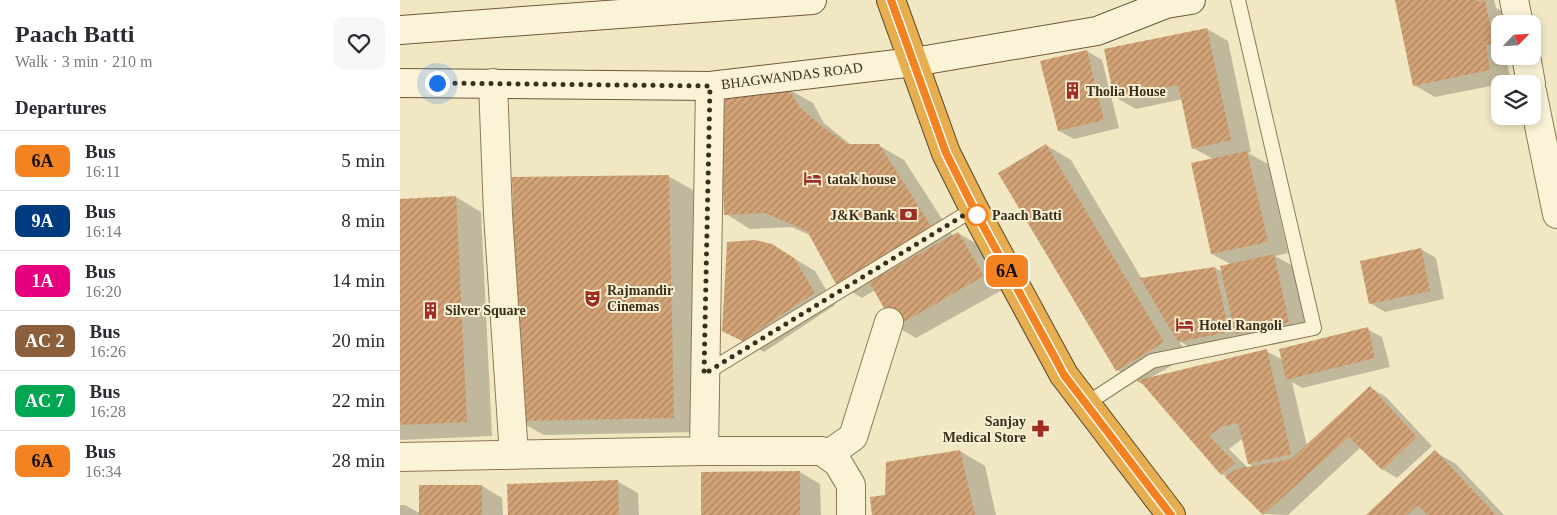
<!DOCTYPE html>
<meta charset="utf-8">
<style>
:root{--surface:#fff;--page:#f7f7f7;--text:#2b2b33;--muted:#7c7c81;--line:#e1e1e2}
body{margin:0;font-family:Georgia,serif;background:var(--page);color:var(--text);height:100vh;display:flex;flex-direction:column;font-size:19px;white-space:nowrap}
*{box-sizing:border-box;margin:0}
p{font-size:16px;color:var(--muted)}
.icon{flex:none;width:28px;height:28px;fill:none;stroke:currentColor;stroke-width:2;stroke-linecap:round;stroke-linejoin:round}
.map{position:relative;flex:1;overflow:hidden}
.details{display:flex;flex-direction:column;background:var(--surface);width:400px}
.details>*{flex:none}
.badge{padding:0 10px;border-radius:8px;font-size:18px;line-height:32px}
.needle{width:32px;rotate:65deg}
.fabs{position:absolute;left:1091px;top:15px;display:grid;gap:10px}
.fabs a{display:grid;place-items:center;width:50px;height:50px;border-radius:10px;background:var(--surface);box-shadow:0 2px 8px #0003;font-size:25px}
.you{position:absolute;width:25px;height:25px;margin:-12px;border:4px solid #fff;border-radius:50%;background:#1a73e8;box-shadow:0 0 0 8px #1a73e833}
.map>.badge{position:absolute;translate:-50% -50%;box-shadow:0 0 0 2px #fff}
h2{padding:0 15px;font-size:19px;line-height:45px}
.round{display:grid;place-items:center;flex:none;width:52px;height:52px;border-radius:10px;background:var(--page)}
.summary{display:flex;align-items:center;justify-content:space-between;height:85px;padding:0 15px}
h1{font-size:24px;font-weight:600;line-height:38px}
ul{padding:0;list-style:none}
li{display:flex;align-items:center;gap:15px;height:60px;padding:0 15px;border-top:1px solid var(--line)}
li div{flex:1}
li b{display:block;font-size:19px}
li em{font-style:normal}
li .badge{min-width:55px;font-weight:700;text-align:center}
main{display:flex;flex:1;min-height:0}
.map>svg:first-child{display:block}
.shadow{fill:#0003;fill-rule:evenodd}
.building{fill:url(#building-hatch)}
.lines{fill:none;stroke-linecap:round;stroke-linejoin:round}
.lane-casing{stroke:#8d7858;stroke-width:16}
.street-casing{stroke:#8d7858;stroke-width:30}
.secondary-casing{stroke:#6e593b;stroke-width:30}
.highway-casing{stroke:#5a452d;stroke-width:30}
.lane{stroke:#fbf3d7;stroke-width:14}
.street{stroke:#fbf3d7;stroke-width:28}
.secondary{stroke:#fbf3d7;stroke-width:28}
.highway{stroke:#e6ae4e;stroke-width:28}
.line-casing{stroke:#fff;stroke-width:11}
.line{stroke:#f58220;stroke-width:8}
.walk{stroke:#3b2e1d;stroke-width:5;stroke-dasharray:0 9}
.stop-dot{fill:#fff;stroke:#f58220;stroke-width:2.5}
.labels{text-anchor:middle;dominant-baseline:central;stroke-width:4;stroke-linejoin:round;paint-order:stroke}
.street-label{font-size:14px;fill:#3b2e1d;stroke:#f8f0d3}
.poi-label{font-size:14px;font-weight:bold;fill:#3b2e1d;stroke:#f8f0d3;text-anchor:start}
.stop-label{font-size:14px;font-weight:bold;fill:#3b2e1d;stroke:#f8f0d3;text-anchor:start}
</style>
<main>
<section class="details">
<div class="summary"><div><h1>Paach Batti</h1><p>Walk · 3 min · 210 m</p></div><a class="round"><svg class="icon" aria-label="heart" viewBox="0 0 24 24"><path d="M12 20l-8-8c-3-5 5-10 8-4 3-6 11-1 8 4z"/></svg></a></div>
<h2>Departures</h2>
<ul>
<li><span class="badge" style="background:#f58220;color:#111">6A</span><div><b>Bus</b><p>16:11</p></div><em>5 min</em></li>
<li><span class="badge" style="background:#003b80;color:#fff">9A</span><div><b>Bus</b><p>16:14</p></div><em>8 min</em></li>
<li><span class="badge" style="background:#e6007e;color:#fff">1A</span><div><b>Bus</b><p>16:20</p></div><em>14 min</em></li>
<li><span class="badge" style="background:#8b5e3c;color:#fff">AC 2</span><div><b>Bus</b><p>16:26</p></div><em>20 min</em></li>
<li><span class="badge" style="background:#00a651;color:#fff">AC 7</span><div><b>Bus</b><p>16:28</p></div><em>22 min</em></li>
<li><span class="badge" style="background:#f58220;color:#111">6A</span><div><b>Bus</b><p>16:34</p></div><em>28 min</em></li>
</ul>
</section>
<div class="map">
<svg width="1157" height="515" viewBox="0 0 1157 515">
<defs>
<pattern id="building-hatch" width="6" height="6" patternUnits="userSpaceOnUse" patternTransform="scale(1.25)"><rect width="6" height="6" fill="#d2a376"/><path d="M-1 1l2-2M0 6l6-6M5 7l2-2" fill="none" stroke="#ac8560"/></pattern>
</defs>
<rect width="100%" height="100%" fill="#f1e7c3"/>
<path class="shadow" d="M996,0h98l2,8 10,5 2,11h-8v32h8l-2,1 5,25 -76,15 -21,-12z
M807,29l21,12 23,111 -3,1 20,11 20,89 -13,3 20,11 14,67 -109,19 -21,-12 9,15 -36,21 114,-26 17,9 84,-31 15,8 8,30 -88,21 -10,-6 15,64 64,-58 15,9 46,49 -35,32 -15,-9 -21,-22 -73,68 -24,-1 -36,-37 -6,-3 -79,-91 -1,1 -25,-14 -71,-225 25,15 71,119 73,-11 8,4 9,-7 -20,-11 1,-95 -20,-11 -10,-49 -47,10 -21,-12zM843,438l6,26 6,3 -7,1 -19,-19z
M687,51l15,9 17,68 -45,11 -15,-8z
M388,89l25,14 11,20 27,22h27l26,15 49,76 5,-3 21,12 25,44 -88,49 -20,-12 -21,-36 -13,8 -25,-15 -27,-48 -19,-8 -41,2 -24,-15z
M268,176l25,14 6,242 -155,3 -25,-14z
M56,197l25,15 11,224 -92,4v-240z
M372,245l43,26 20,34 -71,47 -41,-22z
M1021,249l15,9 8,41 -59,13 -15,-9z
M560,451l25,15 11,49h-123l14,-19z
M1035,452l21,12 48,51h-136z
M400,472l20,12 1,31h-119z
M217,481l21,12 1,22h-130z
M82,486l20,12 1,17h-103v-10h5l16,9z"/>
<path class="building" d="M995,0h82v2l8,-2 9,44 -8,1 4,25 -77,16z
M807,28l24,112 -39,9 -14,-64 -64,13 -10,-49z
M687,50l17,70 -46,11 -18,-70z
M388,87l11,20 25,21 24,16h31l54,85 -97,55 -29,-53 -42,-18 -41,2 -5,-125z
M646,144l118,198 -48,29 -118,-198z
M847,151l21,91 -57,12 -20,-91z
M269,175l5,243 -156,3 -6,-244z
M56,196l11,226 -67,3v-226z
M558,232l26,44 -89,51 -26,-45z
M355,240l17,4 22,14 21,35 -73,48 -20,-10 5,-89z
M1021,248l9,43 -61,13 -9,-43z
M874,254l15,68 -54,12 -15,-68z
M815,267l14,65 -51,10 -38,-64z
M968,327l7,31 -89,22 -7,-31z
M867,349l24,105 -43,10 -10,-41 -17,4 -12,9 26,27 -14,12 -82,-95z
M970,386l47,51 -35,33 -33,-33 -86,78 -38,-38 11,-8 55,-10z
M560,450l15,65h-103l-2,-18 15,-2 1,-33z
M1035,450l61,65h-69l-9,-10 -11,10h-41z
M400,471v44h-99v-43z
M218,480l1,35h-111l-1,-31z
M19,485h63v30h-63z"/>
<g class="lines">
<defs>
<path id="lane" d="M304,374l270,-165
M686,404l66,-43 162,-33 -76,-328"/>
<path id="street" d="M1114,0l5,24
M1126,56l5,28
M93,83l5,131 16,241
M1132,91l25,123
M304,451l6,-365
M427,455l26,-18 36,-115
M0,457l304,-6h118l16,12 13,22v30"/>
<path id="secondary" d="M0,30l412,-30
M0,83l310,3 204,-24 183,-31 69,-27 25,-4"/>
<path id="highway" d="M491,0l55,153 28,56 90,166 107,140"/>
</defs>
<use href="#lane" class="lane-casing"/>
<use href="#street" class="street-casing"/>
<use href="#secondary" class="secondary-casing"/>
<use href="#highway" class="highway-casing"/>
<use href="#lane" class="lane"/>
<use href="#street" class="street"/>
<use href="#secondary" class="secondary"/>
<use href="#highway" class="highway"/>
</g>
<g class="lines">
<defs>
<path id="line" d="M491,0l55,153 28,56 81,149 9,17 107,140"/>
</defs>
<use href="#line" class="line-casing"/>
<use href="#line" class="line"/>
<path class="walk" d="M37,83l273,3 -6,288 270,-165 3,6"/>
</g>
<defs>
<symbol id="building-bare" viewBox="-9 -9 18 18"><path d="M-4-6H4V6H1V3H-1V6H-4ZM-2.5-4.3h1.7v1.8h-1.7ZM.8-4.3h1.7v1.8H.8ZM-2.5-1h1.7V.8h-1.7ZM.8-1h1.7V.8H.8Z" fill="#a02c24" stroke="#f8f0d3" stroke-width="2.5" paint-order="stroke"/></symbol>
<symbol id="hotel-bare" viewBox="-9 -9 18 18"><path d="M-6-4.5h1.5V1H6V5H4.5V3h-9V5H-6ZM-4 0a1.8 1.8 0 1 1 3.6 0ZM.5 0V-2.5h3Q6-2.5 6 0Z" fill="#a02c24" stroke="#f8f0d3" stroke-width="2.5" paint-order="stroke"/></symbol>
<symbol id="bank-bare" viewBox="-9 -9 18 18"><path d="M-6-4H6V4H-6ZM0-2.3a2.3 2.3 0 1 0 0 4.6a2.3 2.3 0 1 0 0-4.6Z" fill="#a02c24" stroke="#f8f0d3" stroke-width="2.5" paint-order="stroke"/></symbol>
<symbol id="theatre-bare" viewBox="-9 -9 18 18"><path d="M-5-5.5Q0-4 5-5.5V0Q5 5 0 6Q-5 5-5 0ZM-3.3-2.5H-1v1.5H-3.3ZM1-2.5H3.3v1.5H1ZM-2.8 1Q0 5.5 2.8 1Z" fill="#a02c24" stroke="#f8f0d3" stroke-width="2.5" paint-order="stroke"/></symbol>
<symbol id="pharmacy-bare" viewBox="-9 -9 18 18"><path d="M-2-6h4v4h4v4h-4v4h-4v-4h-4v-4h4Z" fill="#a02c24" stroke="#f8f0d3" stroke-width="2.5" paint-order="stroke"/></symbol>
</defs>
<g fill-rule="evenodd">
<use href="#building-bare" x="660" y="78" width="25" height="25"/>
<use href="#hotel-bare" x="400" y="166" width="25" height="25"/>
<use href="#bank-bare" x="496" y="202" width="25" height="25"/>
<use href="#theatre-bare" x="180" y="286" width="25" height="25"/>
<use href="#building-bare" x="18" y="298" width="25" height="25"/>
<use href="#hotel-bare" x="772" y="312" width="25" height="25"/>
<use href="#pharmacy-bare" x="628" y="416" width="25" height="25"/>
</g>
<circle class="stop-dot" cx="577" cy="215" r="10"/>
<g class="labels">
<g class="street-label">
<text transform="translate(392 76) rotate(-7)">BHAGWANDAS ROAD</text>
</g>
<g class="poi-label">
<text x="686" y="91">Tholia House</text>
<text x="427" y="179">tatak house</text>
<text x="495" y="215" text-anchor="end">J&amp;K Bank</text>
<text x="207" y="290">Rajmandir<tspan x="207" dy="16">Cinemas</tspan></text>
<text x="45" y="310">Silver Square</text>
<text x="799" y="325">Hotel Rangoli</text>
<text x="626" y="421" text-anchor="end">Sanjay<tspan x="626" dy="16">Medical Store</tspan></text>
</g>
<g class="stop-label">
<text x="592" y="215">Paach Batti</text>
</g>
</g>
</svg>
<div class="fabs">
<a><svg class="needle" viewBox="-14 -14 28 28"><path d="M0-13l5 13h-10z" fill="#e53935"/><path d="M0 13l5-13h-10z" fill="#7c7c81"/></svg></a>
<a><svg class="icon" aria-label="layers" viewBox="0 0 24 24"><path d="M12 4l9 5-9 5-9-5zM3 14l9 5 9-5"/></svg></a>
</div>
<div class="you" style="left:37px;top:83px"></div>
<b class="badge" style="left:607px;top:271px;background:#f58220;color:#111">6A</b>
</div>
</main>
